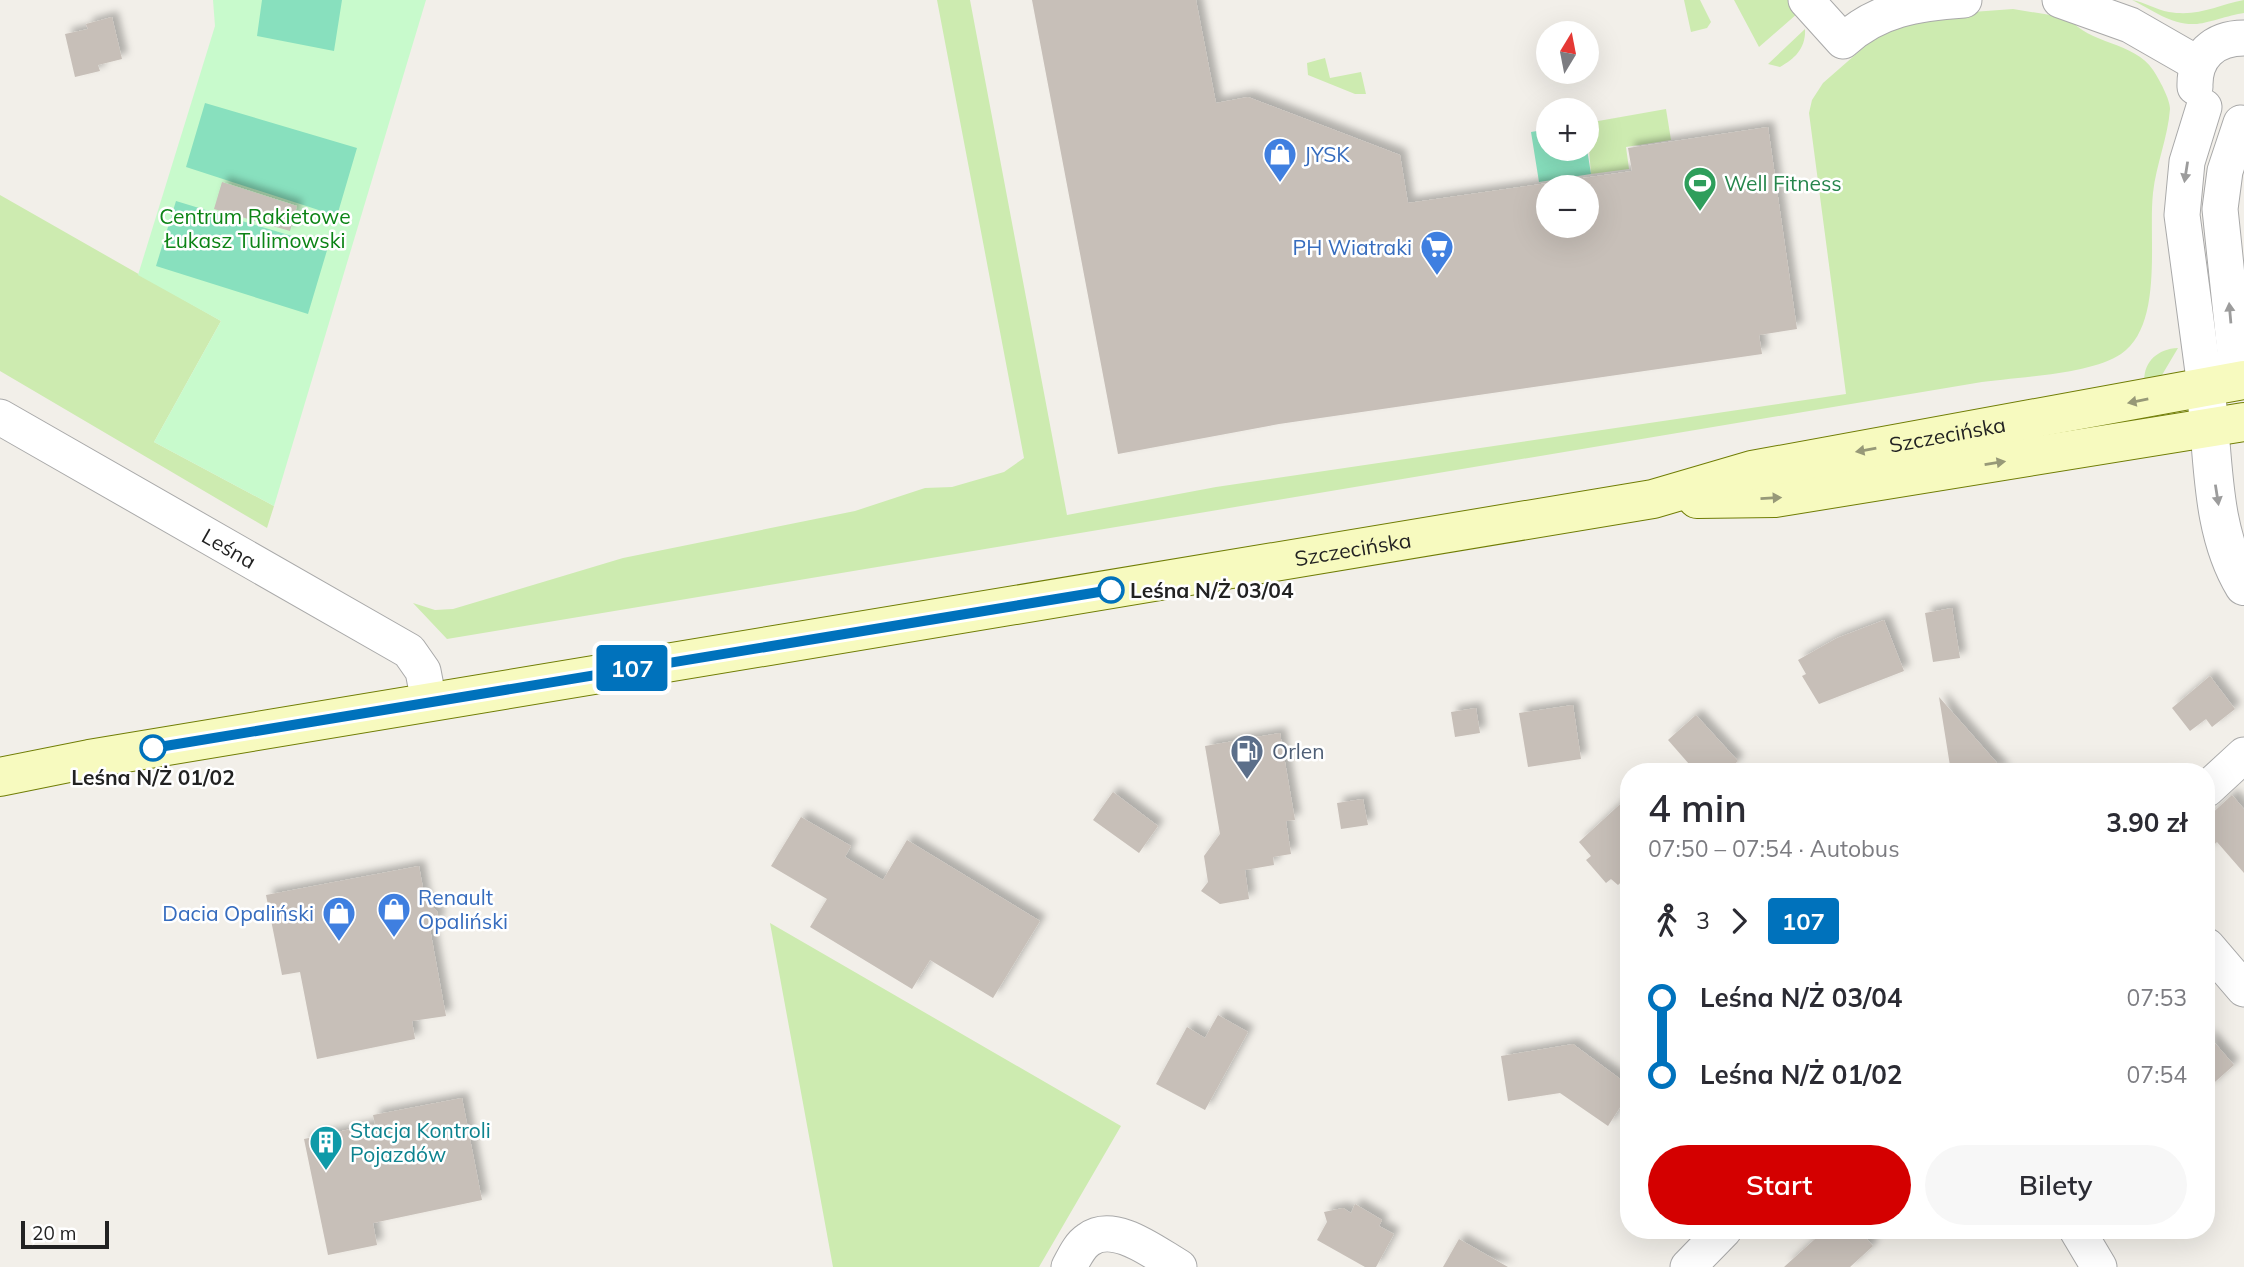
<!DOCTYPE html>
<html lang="pl">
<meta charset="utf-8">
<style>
:root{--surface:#fff;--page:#f7f7f7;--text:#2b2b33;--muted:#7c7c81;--accent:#d40000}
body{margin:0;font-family:Mulish,sans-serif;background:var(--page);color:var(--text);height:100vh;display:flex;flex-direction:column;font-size:26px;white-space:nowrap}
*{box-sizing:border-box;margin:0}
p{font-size:23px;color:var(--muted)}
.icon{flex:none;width:38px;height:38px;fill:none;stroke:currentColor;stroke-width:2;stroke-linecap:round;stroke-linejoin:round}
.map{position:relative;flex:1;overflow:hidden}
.side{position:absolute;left:1620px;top:763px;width:595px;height:476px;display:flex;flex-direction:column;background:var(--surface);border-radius:28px;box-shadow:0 7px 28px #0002}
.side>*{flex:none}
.badge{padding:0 14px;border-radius:5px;font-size:24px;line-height:46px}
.needle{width:46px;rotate:10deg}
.buttons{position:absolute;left:1536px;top:21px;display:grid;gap:14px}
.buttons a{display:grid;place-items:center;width:63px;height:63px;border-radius:50%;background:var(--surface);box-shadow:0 7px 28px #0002;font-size:35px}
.scale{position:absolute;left:21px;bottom:18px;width:88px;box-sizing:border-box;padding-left:7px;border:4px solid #222;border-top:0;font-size:19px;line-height:24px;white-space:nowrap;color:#222;-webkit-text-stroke:5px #fff;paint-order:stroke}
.map>.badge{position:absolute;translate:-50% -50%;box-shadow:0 0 0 4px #fff}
.legs{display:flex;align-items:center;gap:10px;height:77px;padding:0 28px;font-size:23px}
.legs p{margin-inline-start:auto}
.headline{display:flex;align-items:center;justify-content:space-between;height:119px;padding:0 28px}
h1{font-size:38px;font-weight:600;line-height:52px}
.primary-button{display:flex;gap:14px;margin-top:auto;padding:14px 28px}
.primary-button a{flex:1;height:80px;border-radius:42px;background:var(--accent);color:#fff;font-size:28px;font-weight:600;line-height:80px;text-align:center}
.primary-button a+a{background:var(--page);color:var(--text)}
ul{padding:0 28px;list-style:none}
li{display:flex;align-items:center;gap:24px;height:77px;font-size:26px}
li i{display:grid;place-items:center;width:10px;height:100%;margin:0 9px;background:currentColor}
li i::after{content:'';width:18px;height:18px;margin:-9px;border:5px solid;border-radius:50%;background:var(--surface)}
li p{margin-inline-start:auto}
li:first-child i{background:linear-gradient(#0000 50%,currentColor 0)}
li:last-child i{background:linear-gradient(currentColor 50%,#0000 0)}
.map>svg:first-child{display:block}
.grass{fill:#cdebb0}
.park{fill:#c8facc}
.pitch{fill:#88e0be}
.building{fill:#c7bfb8;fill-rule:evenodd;filter:url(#shadow)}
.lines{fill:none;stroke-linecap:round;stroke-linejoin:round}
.minor-casing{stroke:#a9a9a9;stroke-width:37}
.tertiary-casing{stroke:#a9a9a9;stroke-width:40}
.secondary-casing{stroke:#707d05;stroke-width:40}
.minor{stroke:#fff;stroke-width:35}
.tertiary{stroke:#fff;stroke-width:38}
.secondary{stroke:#f7fabf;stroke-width:38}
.oneway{fill:#9c9c9c}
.oneway2{fill:#979978}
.line-1-casing{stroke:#fff;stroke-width:16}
.line-1{stroke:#0072bc;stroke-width:10}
.stop-1-dot{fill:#fff;stroke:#0072bc;stroke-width:3.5}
.labels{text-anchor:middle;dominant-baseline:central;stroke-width:5;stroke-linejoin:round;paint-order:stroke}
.shop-label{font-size:21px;fill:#366cbe;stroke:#fff;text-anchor:start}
.leisure-label{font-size:21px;fill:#27864d;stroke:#fff;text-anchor:start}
.park-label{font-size:21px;fill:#0c8416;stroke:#fff}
.street-label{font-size:21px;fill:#222;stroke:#fff}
.stop-label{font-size:21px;font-weight:bold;fill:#222;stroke:#fff;text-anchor:start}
.service-label{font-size:21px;fill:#4e5e75;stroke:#fff;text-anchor:start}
.culture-label{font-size:21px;fill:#0d838f;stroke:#fff;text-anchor:start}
</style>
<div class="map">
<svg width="2244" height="1267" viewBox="0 0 2244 1267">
<defs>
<filter id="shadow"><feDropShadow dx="6" dy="-6" stdDeviation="3.5" flood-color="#0004"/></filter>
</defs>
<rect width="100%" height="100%" fill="#f2efe9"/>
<path class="grass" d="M937,0h33l97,515 149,-28 630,-93 -37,-281 3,-13 11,-17 56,-49 27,-12 53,-9 54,-4 56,9c19,26 66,24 84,52 6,9 17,29 17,39 -2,28 -14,56 -17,84 -5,45 11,132 -32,161 -31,21 -106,23 -145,29l-1529,256 -34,-36 22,7 18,-1 170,-51 232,-47 70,-23 27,-1 52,-15 20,-14z
M1684,0h16l11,22 -4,6 -16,4z
M1734,0h55l9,13 -39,34z
M2132,0c13,2 24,10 37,12 30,5 48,-7 75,-12v13c-15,2 -38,11 -49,11 -23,1 -43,-14 -63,-24z
M1805,29c1,19 -10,30 -25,38l-12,-3z
M1325,58l5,20 31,-6 5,22h-11l-47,-19 -1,-12z
M1666,109l5,31 -45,7 3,22 -38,5 -4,-51z
M0,195l221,126 -67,121 120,64 -7,22 -267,-157z
M2178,348l-16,27 -17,12c-4,-22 10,-38 33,-39z
M770,923l351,203 -82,141h-206z"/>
<path class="park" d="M213,0h213l-152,506 -120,-64 67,-121 -83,-46 77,-249z"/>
<path class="pitch" d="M262,0h80l-8,51 -77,-15z
M205,103l152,45 -20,68 -151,-49z
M1549,129v20h38l4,25 -52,8 -8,-50z
M176,201l152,46 -20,67 -152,-48z"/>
<path class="building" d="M1032,0h164l20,103 32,-6 152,58 8,48 224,-32 -4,-23 140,-21 29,202 -38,6 3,19 -483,70 -161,30zM1549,187h38v39h-38z
M112,17l10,42 -24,6 2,6 -25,6 -10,-43 23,-5 -2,-5z
M222,182l75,24 -7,25 -76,-22z
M1952,608l8,50 -27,4 -8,-49z
M1884,620l20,51 -85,33 -17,-28 4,-2 -8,-14 39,-22z
M2210,676l25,33 -23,18 -6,-8 -16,12 -18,-23z
M1939,697l66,75h-54z
M1573,705l8,54 -53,8 -9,-54z
M1476,708l4,25 -25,4 -4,-25z
M1696,715l42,46 -12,11h-30l-28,-32z
M1280,733l15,87 -9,1 5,33 -18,3 1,8 -29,5 4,29 -29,5 -19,-13 7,-9 -4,-26 16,-22 -15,-88z
M1113,792l45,34 -19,27 -46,-33z
M2232,795l12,14v64l-27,-31 -10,9v-33z
M1629,796v79l-11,10 -7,-6 -5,4 -20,-23 5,-4 -12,-14z
M1363,799l5,26 -27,4 -4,-26z
M801,817l50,29 -6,11 38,23 24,-40 133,81 -47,77 -63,-38 -18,29 -102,-62 17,-28 -56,-33z
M419,866l6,33 12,12 2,9 -9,9 16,87 -34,5 3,18 -98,20 -17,-87 -18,3 -16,-80z
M1218,1015l30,17 -43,78 -49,-26 31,-57 18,11z
M2207,1034l27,31 -27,24z
M1573,1044l50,37 3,17 -18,28 -48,-33 -52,8 -7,-45z
M462,1098l20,102 -109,23 4,22 -49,10 -24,-116 71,-15 -2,-9z
M1355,1204l27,16 -3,6 15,8 -18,33h-11l-48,-27 10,-18 -3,-10 19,-4 8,5z
M1825,1230h34l14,16 -23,21h-66z
M1459,1239l49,28h-65z"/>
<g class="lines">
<defs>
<g id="minor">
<path d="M1806,0l37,41c34,-32 75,-38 121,-41"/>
<path d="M2060,0l70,25 68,39"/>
<path d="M2195,87c-1,-31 19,-49 49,-49"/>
<path d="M2204,107l-17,55 -5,53 23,172"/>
<path d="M2238,381l-18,-172 5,-38 16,-48"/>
<path id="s1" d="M0,417l409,234 14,20 6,31"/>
<path d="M2207,789l37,-34"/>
<path d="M2207,946l37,43"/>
<path d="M2077,1230l22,37"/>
<path d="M1069,1267c5,-9 10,-21 19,-27 26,-20 68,14 91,27"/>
<path d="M1688,1267l36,-37"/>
</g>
<path id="tertiary" d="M2206,394c8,63 4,136 38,192"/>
<g id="secondary">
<path d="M1697,499l78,-1 469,-76"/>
<path id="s2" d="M0,777l89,-18 1564,-260 99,-29 492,-90"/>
</g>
</defs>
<use href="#minor" class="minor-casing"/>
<use href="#tertiary" class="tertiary-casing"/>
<use href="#secondary" class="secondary-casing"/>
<use href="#minor" class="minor"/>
<use href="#tertiary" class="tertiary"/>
<use href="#secondary" class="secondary"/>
</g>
<defs><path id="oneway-solid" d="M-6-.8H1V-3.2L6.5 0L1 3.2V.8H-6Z" transform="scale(1.75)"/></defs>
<g class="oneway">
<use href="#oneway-solid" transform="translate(2186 172) rotate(99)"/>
<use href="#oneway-solid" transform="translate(2230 313) rotate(-95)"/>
<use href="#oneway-solid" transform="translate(2217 495) rotate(81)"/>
</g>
<g class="oneway2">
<use href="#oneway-solid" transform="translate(2138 401) rotate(169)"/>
<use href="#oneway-solid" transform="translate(1866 450) rotate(170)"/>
<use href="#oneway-solid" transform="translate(1995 463) rotate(-9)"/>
<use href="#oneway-solid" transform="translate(1771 498) rotate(-3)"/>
</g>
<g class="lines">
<defs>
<path id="line-1" d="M153,748l958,-158"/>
</defs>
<use href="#line-1" class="line-1-casing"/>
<use href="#line-1" class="line-1"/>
</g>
<defs>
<symbol id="shop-pin" viewBox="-11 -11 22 30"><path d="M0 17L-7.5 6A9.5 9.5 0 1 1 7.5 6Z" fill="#3f7fe0" stroke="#fff"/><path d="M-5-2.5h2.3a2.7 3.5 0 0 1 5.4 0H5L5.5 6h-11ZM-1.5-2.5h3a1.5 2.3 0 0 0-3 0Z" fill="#fff"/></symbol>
<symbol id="stadium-pin" viewBox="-11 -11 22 30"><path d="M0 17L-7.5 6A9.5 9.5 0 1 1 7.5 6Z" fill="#2e9e5b" stroke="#fff"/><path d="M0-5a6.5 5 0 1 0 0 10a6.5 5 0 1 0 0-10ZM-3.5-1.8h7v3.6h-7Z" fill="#fff"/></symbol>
<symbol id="supermarket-pin" viewBox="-11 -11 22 30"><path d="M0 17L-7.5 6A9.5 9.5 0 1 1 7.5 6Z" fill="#3f7fe0" stroke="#fff"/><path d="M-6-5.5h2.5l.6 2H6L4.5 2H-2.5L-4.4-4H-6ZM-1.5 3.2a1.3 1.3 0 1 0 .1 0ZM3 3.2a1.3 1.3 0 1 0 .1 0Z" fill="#fff"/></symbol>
<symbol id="fuel-pin" viewBox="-11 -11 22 30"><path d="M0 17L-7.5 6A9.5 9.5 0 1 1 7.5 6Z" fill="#5c6f8a" stroke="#fff"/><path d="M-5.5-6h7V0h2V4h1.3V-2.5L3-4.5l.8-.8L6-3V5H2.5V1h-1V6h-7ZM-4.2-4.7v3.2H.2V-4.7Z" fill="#fff"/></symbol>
<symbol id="building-pin" viewBox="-11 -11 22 30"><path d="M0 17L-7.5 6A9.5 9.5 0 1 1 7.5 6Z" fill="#0f9aa8" stroke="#fff"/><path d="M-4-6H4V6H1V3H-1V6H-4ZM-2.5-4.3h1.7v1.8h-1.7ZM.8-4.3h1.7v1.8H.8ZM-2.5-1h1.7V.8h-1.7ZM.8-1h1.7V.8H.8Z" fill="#fff"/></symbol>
</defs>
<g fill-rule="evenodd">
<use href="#shop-pin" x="1261" y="135" width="38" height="52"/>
<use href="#stadium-pin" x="1681" y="164" width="38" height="52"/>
<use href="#supermarket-pin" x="1418" y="228" width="38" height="52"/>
<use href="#fuel-pin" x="1228" y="732" width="38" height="52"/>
<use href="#shop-pin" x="375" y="890" width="38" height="52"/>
<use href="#shop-pin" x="320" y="894" width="38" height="52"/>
<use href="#building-pin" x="307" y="1123" width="38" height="52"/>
</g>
<g class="stop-1-dot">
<circle cx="1111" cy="590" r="12"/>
<circle cx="153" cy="748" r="12"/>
</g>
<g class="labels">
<g class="shop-label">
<text x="1304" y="154">JYSK</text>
<text x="1412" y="247" text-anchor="end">PH Wiatraki</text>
<text x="418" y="897">Renault<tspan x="418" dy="24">Opaliński</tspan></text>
<text x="314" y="913" text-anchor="end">Dacia Opaliński</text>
</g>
<g class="leisure-label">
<text x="1724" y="183">Well Fitness</text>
</g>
<g class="park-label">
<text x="255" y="216">Centrum Rakietowe<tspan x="255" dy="24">Łukasz Tulimowski</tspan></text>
</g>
<g class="street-label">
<text stroke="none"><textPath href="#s2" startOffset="1978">Szczecińska</textPath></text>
<text stroke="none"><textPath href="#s1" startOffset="264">Leśna</textPath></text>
<text stroke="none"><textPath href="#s2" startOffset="1372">Szczecińska</textPath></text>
</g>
<g class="stop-label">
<text x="1130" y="590">Leśna N/Ż 03/04</text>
<text x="153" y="777" text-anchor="middle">Leśna N/Ż 01/02</text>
</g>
<g class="service-label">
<text x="1272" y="751">Orlen</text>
</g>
<g class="culture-label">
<text x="350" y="1130">Stacja Kontroli<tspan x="350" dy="24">Pojazdów</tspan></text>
</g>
</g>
</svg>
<div class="buttons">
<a><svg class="needle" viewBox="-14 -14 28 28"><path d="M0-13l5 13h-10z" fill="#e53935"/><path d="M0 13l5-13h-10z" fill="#7c7c81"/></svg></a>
<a>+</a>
<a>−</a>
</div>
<div class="scale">20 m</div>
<b class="badge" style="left:632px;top:668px;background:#0072bc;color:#fff">107</b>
<section class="side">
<div class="headline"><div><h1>4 min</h1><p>07:50 – 07:54 · Autobus</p></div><b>3.90 zł</b></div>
<div class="legs"><svg class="icon" aria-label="walk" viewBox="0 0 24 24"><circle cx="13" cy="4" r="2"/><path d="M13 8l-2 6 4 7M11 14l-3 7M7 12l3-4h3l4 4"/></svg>3<svg class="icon" aria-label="forward" viewBox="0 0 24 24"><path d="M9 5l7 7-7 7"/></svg><b class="badge" style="background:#0072bc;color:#fff">107</b></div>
<ul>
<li><i style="color:#0072bc"></i><b>Leśna N/Ż 03/04</b><p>07:53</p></li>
<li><i style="color:#0072bc"></i><b>Leśna N/Ż 01/02</b><p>07:54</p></li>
</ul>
<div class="primary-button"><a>Start</a><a>Bilety</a></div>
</section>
</div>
